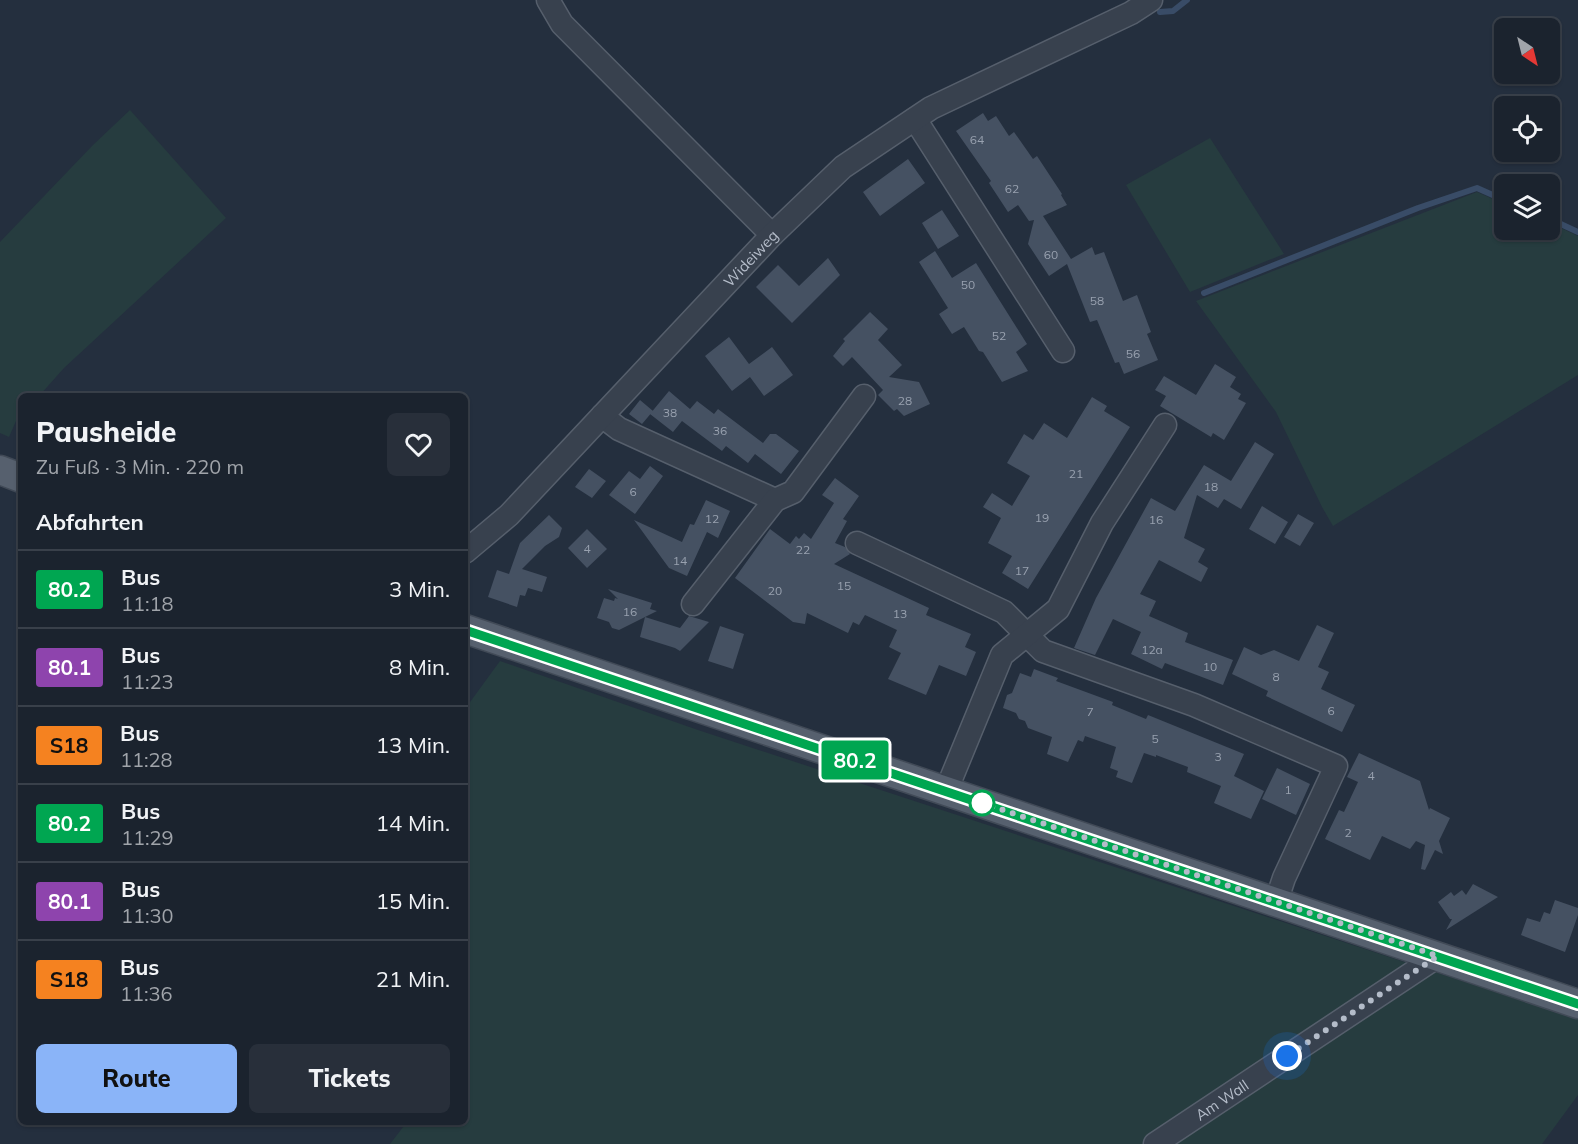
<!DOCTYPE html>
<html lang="de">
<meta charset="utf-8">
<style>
:root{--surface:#1b232e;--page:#282f3a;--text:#f1f3f6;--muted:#a0a4aa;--line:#39404a;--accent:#8ab4f8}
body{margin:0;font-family:Mulish,sans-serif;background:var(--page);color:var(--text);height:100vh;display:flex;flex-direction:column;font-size:22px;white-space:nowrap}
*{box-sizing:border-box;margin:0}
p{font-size:20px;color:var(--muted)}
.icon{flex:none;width:33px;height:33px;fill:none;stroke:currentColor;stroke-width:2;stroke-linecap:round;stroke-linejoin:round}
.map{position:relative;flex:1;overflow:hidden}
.panel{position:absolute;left:18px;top:393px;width:450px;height:732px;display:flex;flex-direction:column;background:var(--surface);border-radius:9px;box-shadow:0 2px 4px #0004,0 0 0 2px var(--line)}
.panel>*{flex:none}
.badge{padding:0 12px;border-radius:4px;font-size:21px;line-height:39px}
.needle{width:39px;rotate:145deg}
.controls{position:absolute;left:1494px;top:18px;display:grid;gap:12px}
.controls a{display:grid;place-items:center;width:66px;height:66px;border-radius:9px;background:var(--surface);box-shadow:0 2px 4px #0004,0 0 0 2px var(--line);font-size:30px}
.you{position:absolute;width:30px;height:30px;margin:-15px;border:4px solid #fff;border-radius:50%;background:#1a73e8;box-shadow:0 0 0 9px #1a73e833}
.map>.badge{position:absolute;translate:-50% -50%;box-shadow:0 0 0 3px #fff}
h2{padding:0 18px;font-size:22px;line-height:54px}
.round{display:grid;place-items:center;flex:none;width:63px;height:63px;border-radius:9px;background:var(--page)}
.headline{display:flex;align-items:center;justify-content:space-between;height:102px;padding:0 18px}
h1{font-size:28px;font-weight:800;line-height:45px}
.primary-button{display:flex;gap:12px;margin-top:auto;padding:12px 18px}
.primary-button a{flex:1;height:69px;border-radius:9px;background:var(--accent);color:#111;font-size:24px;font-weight:800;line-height:69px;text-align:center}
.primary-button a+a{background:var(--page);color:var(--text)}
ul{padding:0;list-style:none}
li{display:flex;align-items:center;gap:18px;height:78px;padding:0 18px;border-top:2px solid var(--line)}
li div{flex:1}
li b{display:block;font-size:22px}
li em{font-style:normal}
li .badge{min-width:66px;font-weight:700;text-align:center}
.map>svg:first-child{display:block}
.green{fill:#263c3f}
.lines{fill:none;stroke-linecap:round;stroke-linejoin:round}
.stream{stroke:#394c67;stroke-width:6}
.building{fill:#455162}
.minor-casing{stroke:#565f6c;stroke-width:25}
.major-casing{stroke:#414a57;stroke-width:31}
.minor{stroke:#38414e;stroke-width:22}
.major{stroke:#56606e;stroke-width:28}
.line-casing{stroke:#fff;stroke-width:14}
.line{stroke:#00a651;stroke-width:9}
.walk{stroke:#b4bcc9;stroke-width:6;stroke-dasharray:0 10.8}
.stop-dot{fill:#fff;stroke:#00a651;stroke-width:3}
.labels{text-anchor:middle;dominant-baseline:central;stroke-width:4.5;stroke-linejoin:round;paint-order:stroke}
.number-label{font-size:12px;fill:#98a1af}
.street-label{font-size:15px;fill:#b4bcc9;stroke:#1d2633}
</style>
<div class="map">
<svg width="1578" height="1144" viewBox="0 0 1578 1144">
<rect width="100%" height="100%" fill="#242f3e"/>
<path class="green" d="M130,110l96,108 -162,150 -25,28h-18v20l-5,5 -7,16 -9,-4v-191l93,-97z
M1210,138l74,116 -94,38 -64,-107z
M1477,192l27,12v26h46v-7l28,13v139l-245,151 -11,-19 -46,-95 -80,-111z
M500,661l198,69 880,289v76l-36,49h-1152l17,-22h58v-413z"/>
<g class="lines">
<path class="stream" d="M1160,12l13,-1 14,-11
M1550,219l28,13
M1204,293l214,-85 59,-20 27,12"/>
</g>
<path class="building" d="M983,113l5,8 8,-5 13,20 5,-4 19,27 4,-3 25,38 -1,1 6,10 -24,11 28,43 21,-12 3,8 9,-3 19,49 14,-6 14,37 -4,2 11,26 -34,14 -5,-12 -4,1 -18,-43 -7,2 -23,-58 -18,12 -21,-32 6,-24 -5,1 -11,-16 -10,7 -19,-29 2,-2 -35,-50z
M908,159l17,24 -45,33 -17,-24z
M942,210l17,26 -21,13 -16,-26z
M935,251l17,27 24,-15 51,81 -11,8 12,19 -26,11 -19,-30 -4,-1 -15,-24 -12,7 -13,-20 9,-6 -29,-46z
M828,258l12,17 -48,48 -36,-36 22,-22 21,21z
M870,312l18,17 -10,11 24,25 -13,12 30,5 11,22 -26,12 -7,-7 -3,2 -16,-16 5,-5 -31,-33 -9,9 -10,-10 12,-15 -2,-2z
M729,337l20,27 23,-17 21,28 -29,21 -14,-19 -18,14 -27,-35z
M1215,364l21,13 -6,10 11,7 -3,5 8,4 -22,37 -11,-7 -2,4 -51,-31 6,-10 -11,-6 9,-14 32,19z
M669,391l21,18 7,-8 17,13 4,-5 45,34 7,-9h6l23,17 -18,23 -26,-20 -7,9 -22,-17 -4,5 -40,-30 -9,11 -23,-18z
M1092,397l15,9 -3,5 26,16 -102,162 -26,-16 10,-17 -24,-13 13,-25 -18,-11 9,-14 20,13 18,-30 -23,-13 17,-29 9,6 11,-17 23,15z
M640,400l13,11 -11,13 -13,-10z
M1255,442l19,12 -33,55 -17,-10 -6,9 -21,-13 -13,43 21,11 -7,13 10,6 -7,14 -42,-22 -19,34 16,7 -7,15 39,17 -3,9 48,18 -10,25 -58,-22 -3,6 -31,-15 10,-22 -28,-13 -18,36 -21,-7 22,-50 55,-100 24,13 29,-46 27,16z
M650,466l13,10 -28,38 -26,-19 20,-24 11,8z
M589,469l17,12 -14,17 -17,-11z
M835,478l24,18 -16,23 4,2 -12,22 10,4 5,7 -16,10 95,44 -3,7 45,19 -6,13 11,5 -10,24 -27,-11 -13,30 -38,-16 13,-26 -12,-6 8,-17 -32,-15 -6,10 -6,-3 -5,11 -41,-20 -2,11 -12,-2 -58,-44 35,-49 20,15 6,-8 3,3 5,-6 7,6 23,-36 -12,-8z
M706,500l24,11 -12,27 -11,-6 -20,44 -18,-8 -35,-48 48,22 8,-18 4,1z
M1262,506l26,16 -13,22 -26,-15z
M1298,514l16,9 -14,23 -16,-9z
M549,515l13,13 -3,9 -14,9 -23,23 25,8 -5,15 -14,-4 -3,8 -5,-1 -3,12 -29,-10 9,-27 12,4 11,-31z
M587,529l20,20 -20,19 -19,-20z
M608,589l44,14 -2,6 7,2 -12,6 35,11 9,-12 20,6 -29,29 -5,-3 -35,-11 5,-20 -26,13 -7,-2 -3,-6 -12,-4 7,-20 10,3 1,-3 3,1z
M1317,625l17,8 -16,34 11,5 -8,17 34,16 -13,27 -76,-36 2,-5 -36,-17 12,-27 17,8 13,-5 25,11z
M720,626l24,8 -11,35 -25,-8z
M1034,669l24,9 -2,3 57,21 -1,3 34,14 2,-4 96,39 -10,22 30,15 -13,28 -37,-16 7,-17 -34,-14 1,-5 -32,-12v2l-12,-4 -12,30 -16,-6 2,-6 -8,-3 6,-21 -31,-11 -2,6 -5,-2 -10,22 -21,-8 5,-17 -24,-9 -3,-7 -6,-2 -3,-6 -13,-5 4,-13 5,-2 8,-20 11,4z
M1359,753l61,28 9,29 1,-2 20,10 -11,23 4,13 -8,-4 -10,20 -4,-1 4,-24 -9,-4 -6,8 -28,-13 -12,24 -45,-21 14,-29 5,2 14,-30 -11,-5z
M1277,768l33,16 -14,31 -34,-16z
M1473,884l25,13 -52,33 6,-11h-2l-12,-17 13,-10 3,4 8,-6 4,5z
M1555,900l23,8v7l-13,37 -44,-17 6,-17 13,4 4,-10 6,2z"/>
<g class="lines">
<defs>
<g id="minor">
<path d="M548,0l14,24 210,211"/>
<path d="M915,119l148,232"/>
<path d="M602,416l17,13 156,71"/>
<path d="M857,543l147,69 39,39 151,54 142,61 -52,112 -8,24"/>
<path id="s1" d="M465,552l44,-37 263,-280 71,-68 88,-59 200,-95 20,-13"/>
<path d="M693,604l82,-104 18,-8 71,-96"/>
<path d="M946,791l56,-136 56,-46 44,-86 63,-98"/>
<path id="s2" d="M1155,1144l283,-188"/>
</g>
<path id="major" d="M0,470l21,8
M465,629l1113,375"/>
</defs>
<use href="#minor" class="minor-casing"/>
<use href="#major" class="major-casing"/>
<use href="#minor" class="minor"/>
<use href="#major" class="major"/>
</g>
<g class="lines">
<defs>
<path id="line" d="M465,630l1113,374"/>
</defs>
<use href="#line" class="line-casing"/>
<use href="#line" class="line"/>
<path class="walk" d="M982,803l456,153 -151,100"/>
</g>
<circle class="stop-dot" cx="982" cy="803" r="12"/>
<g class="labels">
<g class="number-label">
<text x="977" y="139">64</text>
<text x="1012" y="188">62</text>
<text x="1051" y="254">60</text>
<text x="968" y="284">50</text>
<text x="1097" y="300">58</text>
<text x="999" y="335">52</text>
<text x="1133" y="353">56</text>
<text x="905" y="400">28</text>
<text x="670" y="412">38</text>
<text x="720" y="430">36</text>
<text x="1076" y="473">21</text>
<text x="1211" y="486">18</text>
<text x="633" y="491">6</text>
<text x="1042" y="517">19</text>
<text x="712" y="518">12</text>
<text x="1156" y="519">16</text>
<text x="587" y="548">4</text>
<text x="803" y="549">22</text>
<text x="680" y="560">14</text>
<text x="1022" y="570">17</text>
<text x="844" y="585">15</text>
<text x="775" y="590">20</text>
<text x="630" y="611">16</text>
<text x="900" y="613">13</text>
<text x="1152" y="649">12a</text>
<text x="1210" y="666">10</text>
<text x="1276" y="676">8</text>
<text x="1331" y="710">6</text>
<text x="1090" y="711">7</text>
<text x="1155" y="738">5</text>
<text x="1218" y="756">3</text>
<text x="1371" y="775">4</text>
<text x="1288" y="789">1</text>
<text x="1348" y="832">2</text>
</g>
<g class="street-label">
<text stroke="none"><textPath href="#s1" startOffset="410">Wideiweg</textPath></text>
<text stroke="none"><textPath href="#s2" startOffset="80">Am Wall</textPath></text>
</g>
</g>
</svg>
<div class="controls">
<a><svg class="needle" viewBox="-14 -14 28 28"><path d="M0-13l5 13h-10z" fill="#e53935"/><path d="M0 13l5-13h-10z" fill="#a0a4aa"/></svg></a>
<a><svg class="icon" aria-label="locate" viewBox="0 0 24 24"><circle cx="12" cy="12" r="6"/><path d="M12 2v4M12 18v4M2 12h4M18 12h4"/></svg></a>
<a><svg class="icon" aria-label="layers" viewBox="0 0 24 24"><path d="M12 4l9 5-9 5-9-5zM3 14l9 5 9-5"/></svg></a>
</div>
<div class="you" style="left:1287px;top:1056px"></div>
<b class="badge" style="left:855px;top:760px;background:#00a651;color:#fff">80.2</b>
<section class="panel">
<div class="headline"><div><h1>Pausheide</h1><p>Zu Fuß · 3 Min. · 220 m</p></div><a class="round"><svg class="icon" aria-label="heart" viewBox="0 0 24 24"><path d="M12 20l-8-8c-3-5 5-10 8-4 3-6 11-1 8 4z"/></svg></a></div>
<h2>Abfahrten</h2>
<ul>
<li><span class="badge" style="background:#00a651;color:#fff">80.2</span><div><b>Bus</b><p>11:18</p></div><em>3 Min.</em></li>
<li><span class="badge" style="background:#8e44ad;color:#fff">80.1</span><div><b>Bus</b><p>11:23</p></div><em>8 Min.</em></li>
<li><span class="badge" style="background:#f58220;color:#111">S18</span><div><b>Bus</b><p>11:28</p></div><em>13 Min.</em></li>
<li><span class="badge" style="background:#00a651;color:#fff">80.2</span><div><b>Bus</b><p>11:29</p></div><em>14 Min.</em></li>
<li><span class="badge" style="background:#8e44ad;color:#fff">80.1</span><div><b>Bus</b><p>11:30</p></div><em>15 Min.</em></li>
<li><span class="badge" style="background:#f58220;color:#111">S18</span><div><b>Bus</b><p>11:36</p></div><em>21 Min.</em></li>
</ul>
<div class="primary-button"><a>Route</a><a>Tickets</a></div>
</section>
</div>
